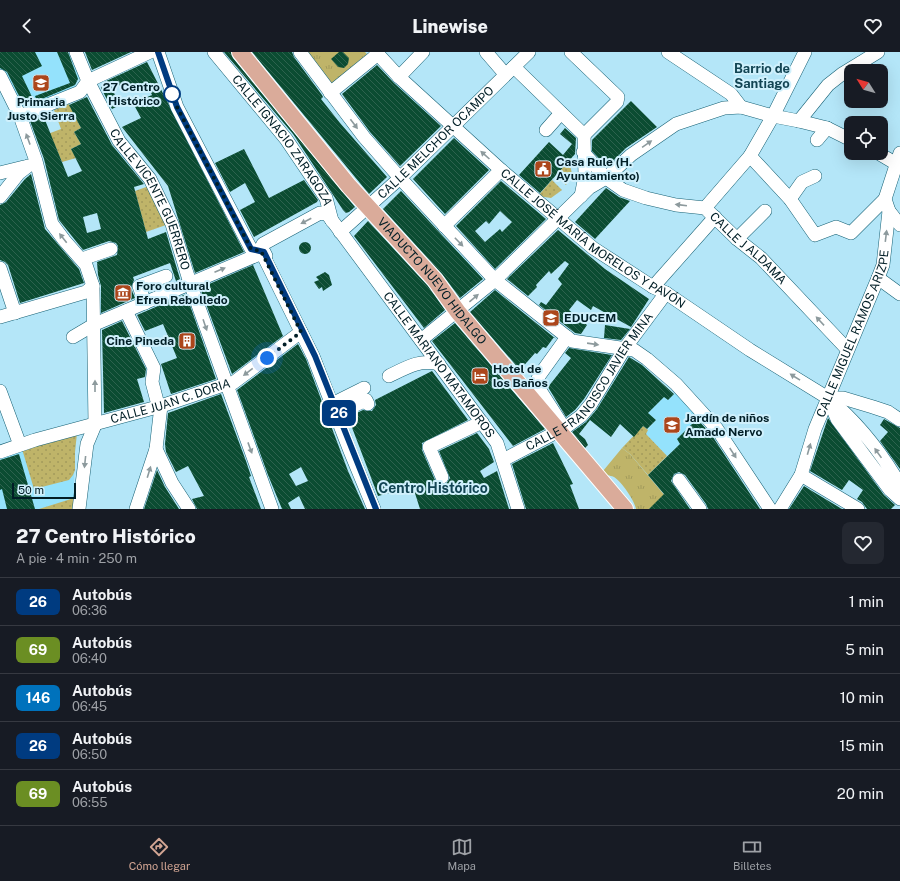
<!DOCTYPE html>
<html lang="es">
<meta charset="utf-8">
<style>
:root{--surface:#171b24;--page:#242831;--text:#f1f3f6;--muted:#9ea1a6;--line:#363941;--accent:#d2a593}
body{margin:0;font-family:"Public Sans",sans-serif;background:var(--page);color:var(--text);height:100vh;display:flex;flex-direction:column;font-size:15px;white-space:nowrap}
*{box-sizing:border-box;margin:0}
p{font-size:13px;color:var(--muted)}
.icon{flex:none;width:22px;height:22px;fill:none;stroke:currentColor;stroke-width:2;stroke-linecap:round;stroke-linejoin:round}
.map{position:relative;height:457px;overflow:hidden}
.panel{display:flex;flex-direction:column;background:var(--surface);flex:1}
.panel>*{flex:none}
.badge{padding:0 8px;border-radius:6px;font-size:14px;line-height:26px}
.needle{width:26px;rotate:307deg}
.controls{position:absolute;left:844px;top:12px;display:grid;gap:8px}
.controls a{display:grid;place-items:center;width:44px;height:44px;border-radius:8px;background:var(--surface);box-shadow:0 4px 16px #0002;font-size:20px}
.scale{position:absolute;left:12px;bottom:10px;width:64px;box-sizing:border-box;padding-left:4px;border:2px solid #011e26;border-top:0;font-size:11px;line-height:14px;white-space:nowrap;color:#011e26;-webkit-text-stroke:3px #cff0fc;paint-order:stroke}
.you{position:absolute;width:20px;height:20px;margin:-10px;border:3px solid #fff;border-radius:50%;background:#1a73e8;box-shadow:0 0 0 6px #1a73e833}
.map>.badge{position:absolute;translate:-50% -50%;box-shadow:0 0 0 2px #fff}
.round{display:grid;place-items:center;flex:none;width:42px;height:42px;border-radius:8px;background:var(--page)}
.headline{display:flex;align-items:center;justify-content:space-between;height:68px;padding:0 16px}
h1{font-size:19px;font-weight:800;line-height:30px}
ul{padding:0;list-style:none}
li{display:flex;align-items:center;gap:12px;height:48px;padding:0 16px;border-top:1px solid var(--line)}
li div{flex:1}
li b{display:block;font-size:15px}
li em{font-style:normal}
li .badge{min-width:44px;font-weight:700;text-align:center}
header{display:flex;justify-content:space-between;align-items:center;height:52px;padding:0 16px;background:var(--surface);font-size:18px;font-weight:800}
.menu{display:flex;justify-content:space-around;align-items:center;height:56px;border-top:1px solid var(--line);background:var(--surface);font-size:11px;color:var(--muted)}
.menu a{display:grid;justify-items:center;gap:2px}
.menu .current{color:var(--accent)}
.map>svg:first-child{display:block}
.built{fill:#94e2fc}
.grass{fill:url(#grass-dots)}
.park{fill:url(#park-tufts)}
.building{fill:url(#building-back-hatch);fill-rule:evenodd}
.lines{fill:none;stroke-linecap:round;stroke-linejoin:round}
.minor-casing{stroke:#166175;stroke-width:14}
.major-casing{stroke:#fff;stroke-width:18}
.minor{stroke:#fff;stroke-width:13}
.major{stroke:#daab9a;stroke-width:16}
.oneway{fill:#8d9a9d}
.line-casing{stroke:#fff;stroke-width:9}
.line{stroke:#003b80;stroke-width:6}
.walk{stroke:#011e26;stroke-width:4;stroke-dasharray:0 7.2}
.stop-dot{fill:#fff;stroke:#003b80;stroke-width:2}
.labels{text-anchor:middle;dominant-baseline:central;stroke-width:4;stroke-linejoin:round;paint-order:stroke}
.stop-label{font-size:12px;font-weight:bold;fill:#011e26;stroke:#cff0fc;text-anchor:end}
.poi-label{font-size:12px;font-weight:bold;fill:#011e26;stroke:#cff0fc;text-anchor:start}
.street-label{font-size:12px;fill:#011e26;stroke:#cff0fc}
.neighbourhood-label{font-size:13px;font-weight:bold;fill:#124453;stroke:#cff0fc}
.quarter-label{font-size:14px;font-weight:bold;fill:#124453;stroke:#cff0fc}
</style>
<header><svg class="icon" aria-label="back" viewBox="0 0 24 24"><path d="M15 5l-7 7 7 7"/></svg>Linewise<svg class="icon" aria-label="heart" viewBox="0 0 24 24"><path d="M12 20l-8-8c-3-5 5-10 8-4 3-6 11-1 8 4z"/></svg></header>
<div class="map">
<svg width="900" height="457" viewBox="0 0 900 457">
<defs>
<pattern id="grass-dots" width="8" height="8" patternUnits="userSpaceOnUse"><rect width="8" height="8" fill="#bfb469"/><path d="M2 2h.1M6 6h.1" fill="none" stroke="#a29a5b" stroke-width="1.8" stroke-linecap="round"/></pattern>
<pattern id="park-tufts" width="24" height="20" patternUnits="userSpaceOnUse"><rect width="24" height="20" fill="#bfb469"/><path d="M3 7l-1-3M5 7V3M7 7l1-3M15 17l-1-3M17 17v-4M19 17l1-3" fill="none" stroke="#a29a5b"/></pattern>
<pattern id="building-back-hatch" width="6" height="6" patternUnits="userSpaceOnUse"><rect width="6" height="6" fill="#0b4c32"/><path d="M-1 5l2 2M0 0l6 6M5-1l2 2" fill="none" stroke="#2d624e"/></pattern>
</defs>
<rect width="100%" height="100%" fill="#b4e6f8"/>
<path class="built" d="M0,0h68l11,26 -5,10 -53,24 -21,-42z
M676,340l25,24 -24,23 3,5 -13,12 -22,-23 11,-13 -8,-7 16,-16 4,3z
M77,381l-2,19 -2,57h-73v-53z"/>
<path class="grass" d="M69,52l12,24 -7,4 7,12 -10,5 5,9 -14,4 -8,-19 -9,-8 16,-6 -7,-19z
M569,108l3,14 -6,11 -10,-9z
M552,128l10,10 -11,8 -13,-2z
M149,134l17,39 -20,7 -11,-41z
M643,374l5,4 -2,4 21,22 -19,19 -18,-21 -8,-6z
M77,381l-2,19v18l-2,5 -4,5 -35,9 -12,-40z
M71,447h3l-1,10h-34z"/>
<path class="park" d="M308,0h57l2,2 -35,30z
M622,396l8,6 36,43 -17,12h-13c-1,-8 -15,-28 -22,-32 -5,-2 -7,-1 -11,-6z"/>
<path class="building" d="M0,0h35l7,14 -20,10 12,25 -10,5 -17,-34 -7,-4z
M57,0h11l10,27 -3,6 -38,16 -2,-5 35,-13z
M85,0h46l-39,18z
M224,0h7l2,6 122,149 -6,5 -3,1 -3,-3 -50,-76z
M252,0h40l2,5 28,38 1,2 -2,2 19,24 47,54 -18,17z
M339,0h4l6,6 -1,6 -4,4 -6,-1 -7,-8z
M147,10l97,190 -49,21 -27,-87 -46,-59 19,-9 -8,-15 19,-8 -6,-13 -18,9 -4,-8 -12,6 8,16 -8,4 -11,-21 3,-6z
M377,13l17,18 47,43 -41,40 -30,-34 -28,-38z
M87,45l25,48 32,39 -10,3 14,52 18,-7 14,47 -4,2 -6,-18 -37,14 1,3 -3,8 4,10 -34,15v-27l-3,-11 -1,-13 20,-7 1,-9 -2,-3 -7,-2 -26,9 -24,-30 -15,-61 -14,-38 13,-6 25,62 14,-6 -11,-22 10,-5 -7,-12 7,-4 -12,-23zM97,161l4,16 -14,4 -4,-16z
M631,49l26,26 -31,21 -19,19 -15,-16v-11z
M565,76l11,10 -1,16 -35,39 -21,-18 30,-33 14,13 9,-11 -12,-10z
M454,86l35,32 -44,44 -32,-35z
M244,97l25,49 35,-18 14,20 -1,2 -63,35 -14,-27 15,-8 -10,-19 -15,9 -15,-29z
M31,122l14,55 34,40 5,14 -64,20 -12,-38 -3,-3 -5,-2v-55l6,-3 19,-23z
M501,129l45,38 -51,50 -39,-43zM500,159l12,11 -10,10 -2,-3 -15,13 -10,-11 11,-10 3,3z
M606,136l13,9 11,4 -35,38 -20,-17z
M401,139l82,88 -23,19 -18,-24 -59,-65z
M368,169l60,65 17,24 -21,18 -70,-92z
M558,178l47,39 44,30 -18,28 -38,-21 -2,4 -14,-10 -8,10 18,15 -6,9 -6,-1 -36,-28 2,-3 5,3 16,-21 -4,-5 11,-15 -4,-3 -14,13 -2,-3 -13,14 1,2 -9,9 -21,-17z
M299 196a6 6 0 1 1 12 0a6 6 0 1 1-12 0Z
M253,213l30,71 -51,38 -32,-86z
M325,220l4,3 3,10 -9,6 -1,-4 -3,2 -5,-7 5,-2 -3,-3z
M495,238l61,49 -2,-2 -8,11 -3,-1 -6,7 -2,-1 -15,17 -50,-58z
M186,242l30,85 -45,15 -10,-30 16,-6 -14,-34 -18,7 -8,-16z
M122,269l24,48 -1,8 -8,2 7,23 -40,11 -2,-83z
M455,271l90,106 -32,17 -81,-105z
M605,273l25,4 -9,11 -17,-2z
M298,292l8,15 42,112 17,38h-60l-6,-13 -11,7 3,6h-9l-14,-34 -31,-85zM301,415l7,14 -12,5 -7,-12z
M569,296l43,7 -28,44 -9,11 -9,7 -18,-30 23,-29 -6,-5z
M629,305l13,8 32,29 -6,6 -4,-3 -16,16 8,7 -9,9 -4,-3 -9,11 -14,-13 -9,13 -21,-17 -11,14 6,5 3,6 -3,3 -13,-16 14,-10 11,-13z
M432,319l36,49 -46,23v7l13,30 6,5 5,-1 4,-6 -11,-27 38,-18 12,16 5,13 -14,9 4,7 13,-7 12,38h-89l-7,-22 -35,9 -30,-79 15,-7 9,1 4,-6 -1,-5z
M221,342l25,67 5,15 -2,1 12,32h-64l-5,-10 12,-3 -16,-30 -12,6 -10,-20 -1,-8 3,-31z
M828,366l56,77 11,10 -4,4h-24l-5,-7 -5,-3 6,-9 -14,-10 -7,10 -32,-19z
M697,367l14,15 49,75h-52l-2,-5 -21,-29 -6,-3 -5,2 -3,7 19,28h-41l15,-15 -16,-19 32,-31 -3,-5z
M884,367l16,9v41l-20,-28 8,-9 -8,-7z
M553,391l20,41 -3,1 9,24h-53l-14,-45z
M19,402l16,55h-28l-5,-20 -2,1v-30z
M157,418l8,17 14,22h-35z
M804,434l8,5 30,18h-53z"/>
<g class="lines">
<defs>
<g id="minor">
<path id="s1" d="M76,0l12,29 31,60 31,38 22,45 18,59 82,226"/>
<path d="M158,0l19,55 74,142 13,3 2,4"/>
<path id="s2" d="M214,0l72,87 40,59 6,23"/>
<path d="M300,0l64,85 36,41 95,102 77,61 62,9 13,9 29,25 41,45 53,80"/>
<path id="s3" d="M376,0l23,25 102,93 92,78 60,39 13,6 84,57 78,48h15l30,9 15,5 12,8"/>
<path d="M486,0l19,22"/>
<path d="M571,0l47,45 -1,5 -33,33"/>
<path d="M668,0l63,42 10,13"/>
<path d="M514,15l70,68 1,41 -4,20"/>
<path d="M0,24l20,40 16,45 16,63 12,16 22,25 7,21 2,139 -8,19 -8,65"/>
<path d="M399,25l24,-25"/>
<path d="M330,41l48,-39"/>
<path d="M20,64l60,-24 8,-11 62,-29"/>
<path d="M799,69l29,-36 14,-11 36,-22"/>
<path d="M546,78l15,-17"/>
<path d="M817,88l10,-12"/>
<path id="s4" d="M583,100l23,26 17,12 23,8 30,7 29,3 32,31 24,19 86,91"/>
<path d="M878,101l22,13"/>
<path d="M750,104l40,43 25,36 21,-8 15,6 34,-34"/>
<path d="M0,121l24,-6"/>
<path d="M0,145l19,-24 9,-7"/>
<path d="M790,147l12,-17 13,-6"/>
<path d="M705,156l45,-52 23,-40 32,-64"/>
<path d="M889,159l11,14"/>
<path d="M444,174l57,-56"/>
<path id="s5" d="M340,180l60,-54 129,-126"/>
<path d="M737,187l28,-28"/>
<path d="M82,207l29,-10"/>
<path d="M0,216l15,45"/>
<path d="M878,226l22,16"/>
<path d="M653,235l62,-70"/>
<path d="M145,251l-6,-17 27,-10"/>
<path d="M126,259l28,57 -2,14 5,19 4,5 -5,43 -20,60"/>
<path d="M0,265l86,-25 7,-6"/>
<path d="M73,285l22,-13 167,-71"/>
<path d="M421,288l74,-60 94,-92 17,-10 25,-23 45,-31 48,-16 17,-1 32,9 26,5 28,7 24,12"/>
<path d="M389,324c18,-9 31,-17 50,-12"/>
<path d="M0,339l20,54"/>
<path d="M332,352l32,-16"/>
<path d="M336,362l30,-14 2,4"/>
<path d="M558,378l3,-7 -25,-39 3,-8 28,-39"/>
<path d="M156,397l16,34 17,26"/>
<path id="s6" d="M0,400l35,-12 126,-34 65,-22 7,-1 68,-51"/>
<path id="s7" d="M503,408l63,-33 15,-11 10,-12 34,-56 41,-55"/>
<path d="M801,423l57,34"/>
<path d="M442,425l-13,-30 53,-25"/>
<path d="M679,428l21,29"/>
<path d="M900,433c-19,-33 -43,-63 -72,-87l9,21 53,71 10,9"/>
<path id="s8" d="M374,457l-24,-58 -37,-95 -51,-103 -1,-5 2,-4 57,-31 7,1 10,13 160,216 21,66"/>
<path id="s9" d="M780,457l21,-34 14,-46 63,-151 5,-13 6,-54 -4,-12 15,-46"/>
</g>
<g id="major">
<path id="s10" d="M240,0l109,134 86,94 23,32 167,197"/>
</g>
</defs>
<use href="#minor" class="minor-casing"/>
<use href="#major" class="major-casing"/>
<use href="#minor" class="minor"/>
<use href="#major" class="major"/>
</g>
<defs><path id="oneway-solid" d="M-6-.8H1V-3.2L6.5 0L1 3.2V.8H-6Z"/></defs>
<g class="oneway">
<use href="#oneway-solid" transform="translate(354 72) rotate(53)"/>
<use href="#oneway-solid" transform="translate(28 87) rotate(-110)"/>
<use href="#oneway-solid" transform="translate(647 92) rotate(-35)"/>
<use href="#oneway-solid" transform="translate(485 103) rotate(-138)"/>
<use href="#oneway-solid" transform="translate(681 153) rotate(-173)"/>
<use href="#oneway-solid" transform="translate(306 169) rotate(152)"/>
<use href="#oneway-solid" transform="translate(886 184) rotate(-83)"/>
<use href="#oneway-solid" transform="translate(63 186) rotate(-128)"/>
<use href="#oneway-solid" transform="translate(459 190) rotate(46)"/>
<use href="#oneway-solid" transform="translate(220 218) rotate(-23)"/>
<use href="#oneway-solid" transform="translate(474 246) rotate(-40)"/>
<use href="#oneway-solid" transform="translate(820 269) rotate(-133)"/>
<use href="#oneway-solid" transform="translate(205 273) rotate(71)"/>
<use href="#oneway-solid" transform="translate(593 292) rotate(8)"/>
<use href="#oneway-solid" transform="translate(248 320) rotate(142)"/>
<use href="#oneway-solid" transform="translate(795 325) rotate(-148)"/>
<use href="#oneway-solid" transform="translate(95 334) rotate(-90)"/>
<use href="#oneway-solid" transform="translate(250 396) rotate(70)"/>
<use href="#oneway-solid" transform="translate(809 397) rotate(-74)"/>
<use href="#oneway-solid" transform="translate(733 401) rotate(57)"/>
<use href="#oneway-solid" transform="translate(878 401) rotate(-125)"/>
<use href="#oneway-solid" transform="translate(85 410) rotate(96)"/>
<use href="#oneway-solid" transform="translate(149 420) rotate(-73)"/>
</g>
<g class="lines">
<defs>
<path id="line" d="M158,0l19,55 74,142 13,3 51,104 61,153"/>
</defs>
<use href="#line" class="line-casing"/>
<use href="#line" class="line"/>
<path class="walk" d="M172,42l5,13 74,142 10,2 40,81 -34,26"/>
</g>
<defs>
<symbol id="school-square" viewBox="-11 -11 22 22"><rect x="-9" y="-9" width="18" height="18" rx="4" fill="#ac461b" stroke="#cff0fc"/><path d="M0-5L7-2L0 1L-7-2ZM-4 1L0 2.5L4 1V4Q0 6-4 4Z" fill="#fff"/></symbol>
<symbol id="civic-square" viewBox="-11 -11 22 22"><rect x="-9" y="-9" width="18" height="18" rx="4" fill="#ac461b" stroke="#cff0fc"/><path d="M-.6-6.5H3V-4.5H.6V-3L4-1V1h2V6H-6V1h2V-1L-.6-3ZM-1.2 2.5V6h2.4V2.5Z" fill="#fff"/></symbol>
<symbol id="museum-square" viewBox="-11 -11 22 22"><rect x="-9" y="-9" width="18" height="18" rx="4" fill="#ac461b" stroke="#cff0fc"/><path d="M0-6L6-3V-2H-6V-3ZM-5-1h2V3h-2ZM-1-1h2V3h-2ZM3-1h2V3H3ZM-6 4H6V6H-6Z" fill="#fff"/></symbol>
<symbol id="university-square" viewBox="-11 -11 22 22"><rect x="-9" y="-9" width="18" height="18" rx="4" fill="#ac461b" stroke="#cff0fc"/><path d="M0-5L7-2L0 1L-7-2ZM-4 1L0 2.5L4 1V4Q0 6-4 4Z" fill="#fff"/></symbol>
<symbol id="building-square" viewBox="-11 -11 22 22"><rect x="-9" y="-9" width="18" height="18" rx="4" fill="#ac461b" stroke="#cff0fc"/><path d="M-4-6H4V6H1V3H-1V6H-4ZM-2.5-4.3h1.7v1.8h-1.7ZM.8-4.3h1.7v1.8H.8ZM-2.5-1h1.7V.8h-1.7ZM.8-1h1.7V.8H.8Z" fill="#fff"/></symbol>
<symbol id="hotel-square" viewBox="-11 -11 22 22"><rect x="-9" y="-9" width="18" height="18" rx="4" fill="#ac461b" stroke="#cff0fc"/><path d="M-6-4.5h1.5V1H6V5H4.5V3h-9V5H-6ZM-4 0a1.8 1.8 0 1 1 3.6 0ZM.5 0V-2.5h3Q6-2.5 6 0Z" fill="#fff"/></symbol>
</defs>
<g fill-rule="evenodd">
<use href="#school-square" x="31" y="21" width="20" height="20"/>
<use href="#civic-square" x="533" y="107" width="20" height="20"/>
<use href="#museum-square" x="113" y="231" width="20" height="20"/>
<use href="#university-square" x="541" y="256" width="20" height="20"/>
<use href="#building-square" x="177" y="279" width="20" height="20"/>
<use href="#hotel-square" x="470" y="314" width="20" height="20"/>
<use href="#school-square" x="662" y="363" width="20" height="20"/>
</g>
<circle class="stop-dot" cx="172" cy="42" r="8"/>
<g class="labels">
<g class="stop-label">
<text x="160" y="35">27 Centro<tspan x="160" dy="14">Histórico</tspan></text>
</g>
<g class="poi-label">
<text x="41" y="50" text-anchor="middle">Primaria<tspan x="41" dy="14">Justo Sierra</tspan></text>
<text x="556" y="110">Casa Rule (H.<tspan x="556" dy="14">Ayuntamiento)</tspan></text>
<text x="136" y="234">Foro cultural<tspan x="136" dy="14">Efren Rebolledo</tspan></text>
<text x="564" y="266">EDUCEM</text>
<text x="174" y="289" text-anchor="end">Cine Pineda</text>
<text x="493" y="317">Hotel de<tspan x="493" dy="14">los Baños</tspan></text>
<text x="685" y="366">Jardín de niños<tspan x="685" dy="14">Amado Nervo</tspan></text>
</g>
<g class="street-label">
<text stroke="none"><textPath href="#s2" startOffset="112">CALLE IGNACIO ZARAGOZA</textPath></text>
<text stroke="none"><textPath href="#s5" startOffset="131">CALLE MELCHOR OCAMPO</textPath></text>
<text stroke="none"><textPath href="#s1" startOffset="166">CALLE VICENTE GUERRERO</textPath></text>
<text stroke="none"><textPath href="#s3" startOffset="287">CALLE JOSÉ MARÍA MORELOS Y PAVÓN</textPath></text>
<text stroke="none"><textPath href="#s4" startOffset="199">CALLE J ALDAMA</textPath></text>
<text stroke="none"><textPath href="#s10" startOffset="299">VIADUCTO NUEVO HIDALGO</textPath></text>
<text stroke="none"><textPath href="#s9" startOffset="191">CALLE MIGUEL RAMOS ARIZPE</textPath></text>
<text stroke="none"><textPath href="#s8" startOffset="549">CALLE MARIANO MATAMOROS</textPath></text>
<text stroke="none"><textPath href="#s7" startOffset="120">CALLE FRANCISCO JAVIER MINA</textPath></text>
<text stroke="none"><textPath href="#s6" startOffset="178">CALLE JUAN C. DORIA</textPath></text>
</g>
<g class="neighbourhood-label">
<text x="762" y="16">Barrio de<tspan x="762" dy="15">Santiago</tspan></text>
</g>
<g class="quarter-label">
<text x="433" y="436">Centro Histórico</text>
</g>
</g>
</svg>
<div class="controls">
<a><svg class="needle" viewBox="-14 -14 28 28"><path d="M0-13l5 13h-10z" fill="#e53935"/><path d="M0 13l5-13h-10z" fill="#9ea1a6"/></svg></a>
<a><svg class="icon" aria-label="locate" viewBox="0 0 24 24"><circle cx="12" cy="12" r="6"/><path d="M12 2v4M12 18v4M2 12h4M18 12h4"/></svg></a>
</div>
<div class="scale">50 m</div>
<div class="you" style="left:267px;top:306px"></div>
<b class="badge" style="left:339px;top:361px;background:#003b80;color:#fff">26</b>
</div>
<section class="panel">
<div class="headline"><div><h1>27 Centro Histórico</h1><p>A pie · 4 min · 250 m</p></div><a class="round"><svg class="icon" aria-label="heart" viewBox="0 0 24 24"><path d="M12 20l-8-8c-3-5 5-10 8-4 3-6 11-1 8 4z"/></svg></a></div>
<ul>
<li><span class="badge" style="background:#003b80;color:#fff">26</span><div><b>Autobús</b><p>06:36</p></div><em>1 min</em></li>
<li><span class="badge" style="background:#6b8e23;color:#fff">69</span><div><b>Autobús</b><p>06:40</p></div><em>5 min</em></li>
<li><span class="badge" style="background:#0072bc;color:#fff">146</span><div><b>Autobús</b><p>06:45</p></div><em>10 min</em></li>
<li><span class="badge" style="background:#003b80;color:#fff">26</span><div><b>Autobús</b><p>06:50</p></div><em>15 min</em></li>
<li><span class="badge" style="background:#6b8e23;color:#fff">69</span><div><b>Autobús</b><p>06:55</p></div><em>20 min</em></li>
</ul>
</section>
<nav class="menu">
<a class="current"><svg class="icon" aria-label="directions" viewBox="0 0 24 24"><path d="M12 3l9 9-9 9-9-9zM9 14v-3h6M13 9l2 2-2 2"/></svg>Cómo llegar</a>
<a><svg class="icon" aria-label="map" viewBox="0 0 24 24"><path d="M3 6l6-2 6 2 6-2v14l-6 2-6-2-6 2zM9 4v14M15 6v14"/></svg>Mapa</a>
<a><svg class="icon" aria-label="tickets" viewBox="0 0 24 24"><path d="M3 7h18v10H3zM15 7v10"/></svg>Billetes</a>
</nav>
